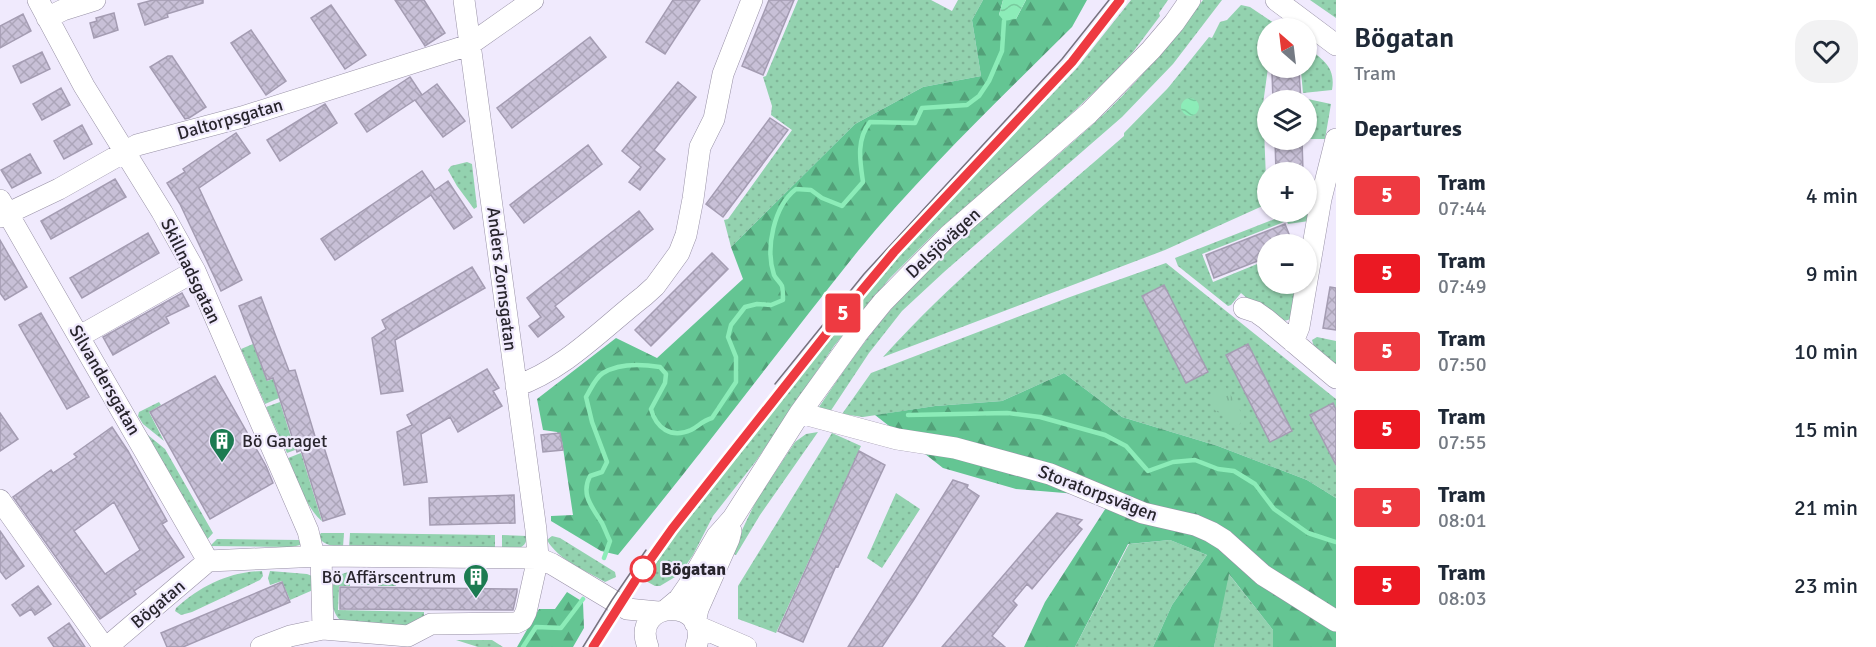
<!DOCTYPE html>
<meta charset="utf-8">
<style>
:root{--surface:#fff;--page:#f2f2f3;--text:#1f2937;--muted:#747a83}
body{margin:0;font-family:Signika,sans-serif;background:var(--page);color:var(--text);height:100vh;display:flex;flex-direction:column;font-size:22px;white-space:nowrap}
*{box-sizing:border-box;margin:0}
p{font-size:20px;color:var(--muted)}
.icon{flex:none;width:33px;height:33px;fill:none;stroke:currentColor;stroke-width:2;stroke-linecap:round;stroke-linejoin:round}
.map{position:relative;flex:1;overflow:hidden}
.details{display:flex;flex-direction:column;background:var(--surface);width:540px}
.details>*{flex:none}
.badge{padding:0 12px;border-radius:4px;font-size:21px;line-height:39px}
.needle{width:39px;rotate:332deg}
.tools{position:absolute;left:1257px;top:18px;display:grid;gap:12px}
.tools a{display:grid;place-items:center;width:60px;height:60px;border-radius:50%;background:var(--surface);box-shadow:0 2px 4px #0004;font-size:30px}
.map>.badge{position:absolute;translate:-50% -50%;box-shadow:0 0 0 3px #fff}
h2{padding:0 18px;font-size:22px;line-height:54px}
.round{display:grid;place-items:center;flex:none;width:63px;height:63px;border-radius:24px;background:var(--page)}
.summary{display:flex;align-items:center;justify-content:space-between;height:102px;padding:0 18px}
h1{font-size:28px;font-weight:600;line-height:45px}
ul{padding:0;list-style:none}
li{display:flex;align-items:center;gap:18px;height:78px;padding:0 18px}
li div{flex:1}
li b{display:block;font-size:22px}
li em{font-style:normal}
li .badge{min-width:66px;font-weight:700;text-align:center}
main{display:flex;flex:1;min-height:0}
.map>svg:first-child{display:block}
.grass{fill:url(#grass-dots)}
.forest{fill:url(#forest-firs)}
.park{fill:url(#park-tufts)}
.water{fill:url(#water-waves)}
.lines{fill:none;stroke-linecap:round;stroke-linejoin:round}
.stream{stroke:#8cecb8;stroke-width:4.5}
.building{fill:url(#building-cross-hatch);stroke:#a49cb2;stroke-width:1.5;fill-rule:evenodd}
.minor-casing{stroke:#9891a6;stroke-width:22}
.minor{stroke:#fff;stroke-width:21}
.tram{stroke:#77737f;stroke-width:1.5}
.line-casing{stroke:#fff;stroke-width:14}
.line{stroke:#ee3a41;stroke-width:9}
.stop-dot{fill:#fff;stroke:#ee3a41;stroke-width:3}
.labels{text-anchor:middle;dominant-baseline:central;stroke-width:4.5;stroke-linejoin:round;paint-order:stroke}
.street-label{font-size:18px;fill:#28252d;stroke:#f0eafd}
.poi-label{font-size:18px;fill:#28252d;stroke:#f0eafd;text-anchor:start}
.stop-label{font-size:18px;font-weight:bold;fill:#28252d;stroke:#f0eafd;text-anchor:start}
</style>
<main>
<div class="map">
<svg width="1336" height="647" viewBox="0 0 1336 647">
<defs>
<pattern id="grass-dots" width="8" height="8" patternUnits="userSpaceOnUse" patternTransform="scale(1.5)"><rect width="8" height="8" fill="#93d2af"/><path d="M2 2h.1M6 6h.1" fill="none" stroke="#7fb497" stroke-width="1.8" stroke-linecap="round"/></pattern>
<pattern id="forest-firs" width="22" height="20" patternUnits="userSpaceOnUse" patternTransform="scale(1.5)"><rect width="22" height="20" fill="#64c593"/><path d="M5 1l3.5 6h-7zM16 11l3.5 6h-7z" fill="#52a078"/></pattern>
<pattern id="park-tufts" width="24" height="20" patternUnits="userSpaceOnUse" patternTransform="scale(1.5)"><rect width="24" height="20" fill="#93d2af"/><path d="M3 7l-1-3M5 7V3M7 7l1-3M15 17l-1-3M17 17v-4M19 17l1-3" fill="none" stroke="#7fb497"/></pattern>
<pattern id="water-waves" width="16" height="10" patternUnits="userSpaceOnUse" patternTransform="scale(1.5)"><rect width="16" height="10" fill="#8cecb8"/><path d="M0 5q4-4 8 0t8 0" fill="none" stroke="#79ca9e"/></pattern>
<pattern id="building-cross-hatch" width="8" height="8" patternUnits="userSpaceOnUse" patternTransform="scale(1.5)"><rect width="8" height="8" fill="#c8c0d7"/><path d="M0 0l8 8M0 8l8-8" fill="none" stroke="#aca5b9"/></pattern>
</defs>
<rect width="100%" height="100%" fill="#f0eafd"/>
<path class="grass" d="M798,0h133l21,11 6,-11h25l-11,20 9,56 -58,11 -68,37 -124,123 -7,-27 4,-1 64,-89 -21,-15 1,-9 -9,-29 3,-1z
M1131,0h37l-9,13 1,3 -27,36 -24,26 -58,55 -115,99 -46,46 -56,68 -78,115 -43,55 -20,39 -13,19 -20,12h-5l-11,-6 32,-46 176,-223 42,-50 183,-193z
M1203,0h19l-49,64 -51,53 -178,155 -42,39 -33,42 -43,65 -7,-11c26,-38 51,-75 82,-109 57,-64 127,-115 190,-172 43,-38 77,-81 112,-126z
M1310,0h26v18z
M1241,5l9,2 30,20 -12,1v40l-5,36 4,100 -102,46 -282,107c73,-81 159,-149 241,-221v-3l44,-45 41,-51 3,1 8,-16 7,-2z
M1307,47c16,13 29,20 25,43l-29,3 -2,-22 -21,1v-4h26z
M1303,98l28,6 -6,35h-17l-4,2v-1h2v-40h-3z
M467,162l5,2 5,43 -3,2 -17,-23 -9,-16 3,-4z
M1307,207l3,3 -1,11 -21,3 -3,-8 10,-4h11z
M1280,217l4,5 -82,32 11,28 54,-22 1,24h30l-8,35c-14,8 -38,-17 -49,-26l-10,12 -3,1 -50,-40 -3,-8z
M1166,263l170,136v99l-29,-18 -89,-34 -96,-29 -58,-44 -62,28 -67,5 -72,11 -21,-3 29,-41 199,-76z
M1317,337l19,4v23l-22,-17 -2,-7z
M253,344l14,37 6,-2 6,19 -14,6 -24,-55z
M159,402l2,3 -12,7 15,29 -21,-17 -5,-8 1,-4z
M280,402l15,48 -8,3 -21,-46z
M143,431l22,18 48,84 -9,10z
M818,432l-58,83 -24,40 -5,-2 25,-52 39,-59 11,-8z
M832,433l29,13 -85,187 -38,-14v-33z
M301,453l21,68 3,2c-17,-9 -29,-47 -37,-65z
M896,493l24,16 -38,59 -15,-10z
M321,533h23l-1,14c-10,-1 -18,-1 -25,-10z
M350,533l145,2v14l-146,-1z
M502,535l25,1c-1,15 -13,13 -25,12z
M552,536l8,2 55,34 1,5 -11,5c-18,-11 -47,-22 -58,-42z
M217,539l84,1 -1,5 -8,2 -82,-1z
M1170,540l37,15 -35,50 -19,42h-78l54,-103z
M262,571l1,5 -3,4 -68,32 -11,3 -6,-4 1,-3c25,-22 52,-36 86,-37z
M270,571l37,3 5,2 1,14 -23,10 -8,-19 -12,4 -2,-7z
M348,572l2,2v12h-11l-1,24 86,2v10l-10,5 -74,-7c-11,-11 -9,-31 -4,-44z
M355,573h18v12h-19z
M378,573h17l1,13h-18z
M1228,573l45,57v17h-59z
M456,640h36l11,7h-25z"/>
<path class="forest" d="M983,0h20l-4,15 17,4 10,-19h61l-15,27c-73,73 -148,144 -214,224 -81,101 -158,205 -240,304l-17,-4 -50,-30v-5l22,-1 -11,-74 -5,-9 -14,-2 -6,-31 79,-61 41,20 86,-79 -12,-32 124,-123 68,-37 58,-11 -9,-56z
M1064,373l58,44 96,29 89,34 29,18v149h-63v-17l-44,-56 -15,73h-61l19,-42 35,-50 -37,-15 -42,4 -53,103h-51l21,-45 68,-105 -97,-8 -73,-21 -68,-53 60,-9 67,-5z
M567,592l16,10 1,26 -11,19h-56l22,-38h16z"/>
<path class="park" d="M1225,386l19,31 -6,10 -26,-19 1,-4 -4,-2 3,-4 -1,-3z"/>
<path class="water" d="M1003,0h23l-10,19 -12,2 -5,-6z
M1181 107a9 9 0 1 1 18 0a9 9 0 1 1-18 0Z"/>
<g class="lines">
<path class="stream" d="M908,415l99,-2 33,4 65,18 21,11 22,25 25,-9 22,-2 23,9 16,2 21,13 19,25 34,24 28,9
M604,558l6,-17c-3,-6 -5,-12 -8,-18 -9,-15 -22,-28 -12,-47l12,-4 5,-10 -15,-40 -6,-25c5,-8 9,-19 17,-24 16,-10 39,-9 57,-6l6,7 -1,9 -14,26c5,19 20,30 40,21 8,-4 11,-9 21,-12l24,-36v-25l-8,-20 3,-12 14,-18 12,-3 14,1 12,-5c0,-4 0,-10 -1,-14 -2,-4 -6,-7 -8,-11 -9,-27 0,-69 22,-86l15,1 11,8 20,8 21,-24c-3,-21 -7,-42 7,-60l45,1 7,-15 45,-3 12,-9 10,-15 13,-30 2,-30
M523,647l13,-20 25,1 22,-29"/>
</g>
<path class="building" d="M153,0h50v3l-36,11 1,3 -23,8 -7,-21z
M395,0h29l21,33 -20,13z
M673,0h27l-35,54 -19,-12z
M769,0h25l-31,75 -21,-9z
M331,5l35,50 -21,14 -34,-51z
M114,13l4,17 -24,8 -4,-15 7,-2 -1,-3z
M23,14l8,17 -31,17v-22z
M251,30l35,51 -20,14 -35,-52z
M590,37l16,20 -94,71 -15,-20z
M42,52l8,17 -29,14 -8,-17z
M168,56h4l34,51 -17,11 -4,1 -35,-52z
M1299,72l2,28h-28l-1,-27z
M410,77l12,18 15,-11 28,37 -22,16 -28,-37 -48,32 -12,-18z
M678,82l18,15 -42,53 11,9 -25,31 -11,-8 12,-15 -19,-16z
M61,88l9,17 -28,15 -9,-16z
M325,104l12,19 -57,38 -13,-21z
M770,118l18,12 -65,87 -17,-13z
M82,125l10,19 -28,15 -10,-18z
M236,133l14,20 -51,35 43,92 -21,11 -41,-87 -13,-21 18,-11 -2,-3z
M1275,140h27l1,32h-27z
M588,145l14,19 -78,59 -14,-18z
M30,154l11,19 -29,15 -11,-18z
M422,171l13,19 13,-9 24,36 -18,12 -23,-34 -96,65 -14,-21z
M115,179l11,18 -75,42 -10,-18z
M639,211l14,18 -98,77 9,11 -26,20 -9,-11 12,-9 -14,-19z
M1285,224l8,20h-25v13l-54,21 -8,-23z
M148,233l11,20 -77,45 -12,-20z
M0,240l27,47 -22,13 -5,-7z
M712,253l16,16 -77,77 -16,-16z
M472,267l13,21 -90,52 8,51 -22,3 -9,-56 14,-9 -4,-9z
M1164,285l44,87 -22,11 -44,-87z
M1330,287l6,1v42l-13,-2z
M182,293l7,13 -23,11 3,6 -56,32 -10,-18z
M261,297l28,74 6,-1 22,73 5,-2 23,73 -22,7 -22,-71 -4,2 -24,-74 -6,2 -28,-74z
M41,313l48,84 -22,12 -48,-84z
M1248,344l44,87 -22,11 -44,-87z
M487,369l12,19 -6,3 9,15 -44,26 -8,-15 -29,17 6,48 -23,3 -7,-53 15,-7 -5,-10z
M215,376l51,90 7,17 -63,36 -60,-107z
M1333,403l3,7v55l-26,-50z
M0,413l18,26 -18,12z
M112,427l16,24 39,70 -5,3 22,33 -50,34 2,3 -36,25 -87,-122 38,-27 2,3 24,-16 -3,-3zM114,502l26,48 -35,24 -31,-43z
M560,433l3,17 -20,2 -2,-17z
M859,451l26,14 -47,102 -2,-1 -33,76 -25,-11z
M953,480l15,5 -1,3 12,8 -66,105 -31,46h-34z
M514,495l1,28 -85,2 -1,-27z
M1057,513l25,7 -5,5 5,4 -50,60 -5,-5 -14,17 4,4 -25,31 13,11h-63z
M0,531l24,35 -18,13 -6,-8z
M282,582l8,20 -107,45h-16l-6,-14z
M38,586l13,18 -16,11 -4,-6 -11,7 -8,-11z
M340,587l177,2v3l-4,18 -173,-1z
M69,623l16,24h-31l-6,-9z"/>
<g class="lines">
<defs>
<path id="minor" d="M38,0l46,86 78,126 33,59 113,260 6,25
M1276,0l60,45
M47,18l16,-8 32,-10
M0,200l208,361
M0,217l59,-28 78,-44 105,-28 227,-72 64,-45
M1244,308l12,4 10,7 70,59
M80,336l115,-65
M1293,342l6,-15 22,-128 15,-60
M516,386c48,-16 88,-59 128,-90l11,-10 24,-33 7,-18 7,-36 7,-52 14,-28 9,-45 29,-74
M800,413l97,26 58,9 95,26 93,39 52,12 16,7 13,8 39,35 73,46
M0,500l104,147
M321,556l2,73
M667,609l12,-10 9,-13 29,-50 16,-18 67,-105 57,-79 26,-32 65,-66 141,-123 62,-63 23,-27 16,-23
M695,623l3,-14 31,-70 2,-8
M697,626l49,21
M107,647l101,-86 113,-5 217,2 14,6 75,45 31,3
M261,647l29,-11 33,-7 85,7 23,-12 85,-1 6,-3 4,-8 12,-54 -2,-28 -72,-530
M648,647c-19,-49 66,-50 48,0"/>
</defs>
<use href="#minor" class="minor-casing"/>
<use href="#minor" class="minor"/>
<path class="tram" d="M775,384l89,-110 198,-215 47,-59
M583,647l29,-47 34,-50
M593,647l36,-57 43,-61 190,-240 210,-227 20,-23 28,-39"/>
</g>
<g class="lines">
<defs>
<path id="line" d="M593,647l42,-66 37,-52 166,-210 56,-67 178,-190 48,-62"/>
</defs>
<use href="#line" class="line-casing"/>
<use href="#line" class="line"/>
</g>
<defs>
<symbol id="building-pin" viewBox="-11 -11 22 30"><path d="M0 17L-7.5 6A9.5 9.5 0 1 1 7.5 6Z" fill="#1c7b51" stroke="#f0eafd"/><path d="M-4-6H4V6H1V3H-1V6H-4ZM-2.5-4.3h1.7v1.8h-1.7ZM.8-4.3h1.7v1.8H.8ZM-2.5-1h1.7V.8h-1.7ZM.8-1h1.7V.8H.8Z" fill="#fff"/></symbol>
</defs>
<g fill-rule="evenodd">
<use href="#building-pin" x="207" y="426" width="30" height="40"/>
<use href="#building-pin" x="461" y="562" width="30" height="40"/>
</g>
<circle class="stop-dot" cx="643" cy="569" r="12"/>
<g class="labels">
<g class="street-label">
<text transform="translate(230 119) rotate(-16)">Daltorpsgatan</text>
<text transform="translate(943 243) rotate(-43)">Delsjövägen</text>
<text transform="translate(191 271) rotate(64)">Skillnadsgatan</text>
<text transform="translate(502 279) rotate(83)">Anders Zornsgatan</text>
<text transform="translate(105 380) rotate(60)">Silvandersgatan</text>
<text transform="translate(1098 493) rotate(21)">Storatorpsvägen</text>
<text transform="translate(158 604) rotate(-40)">Bögatan</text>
</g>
<g class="poi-label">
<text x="242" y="441">Bö Garaget</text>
<text x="456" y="577" text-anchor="end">Bö Affärscentrum</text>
</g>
<g class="stop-label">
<text x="661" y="569">Bögatan</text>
</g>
</g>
</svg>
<div class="tools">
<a><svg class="needle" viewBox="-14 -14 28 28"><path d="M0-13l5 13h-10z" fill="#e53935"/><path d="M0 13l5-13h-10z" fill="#747a83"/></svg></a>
<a><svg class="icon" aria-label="layers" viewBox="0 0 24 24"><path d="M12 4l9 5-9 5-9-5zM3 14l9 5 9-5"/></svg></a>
<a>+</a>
<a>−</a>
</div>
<b class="badge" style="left:843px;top:313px;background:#ee3a41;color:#fff">5</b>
</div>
<section class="details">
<div class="summary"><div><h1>Bögatan</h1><p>Tram</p></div><a class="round"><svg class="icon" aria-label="heart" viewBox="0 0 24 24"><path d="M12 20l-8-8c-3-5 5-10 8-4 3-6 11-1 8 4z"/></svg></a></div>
<h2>Departures</h2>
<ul>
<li><span class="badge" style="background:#ee3a41;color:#fff">5</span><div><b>Tram</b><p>07:44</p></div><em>4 min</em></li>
<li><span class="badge" style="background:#eb1923;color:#fff">5</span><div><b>Tram</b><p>07:49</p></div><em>9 min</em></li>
<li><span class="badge" style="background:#ee3a41;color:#fff">5</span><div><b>Tram</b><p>07:50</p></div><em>10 min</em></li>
<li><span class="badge" style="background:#eb1923;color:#fff">5</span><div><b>Tram</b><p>07:55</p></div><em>15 min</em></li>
<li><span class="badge" style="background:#ee3a41;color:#fff">5</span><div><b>Tram</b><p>08:01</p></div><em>21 min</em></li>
<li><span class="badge" style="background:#eb1923;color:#fff">5</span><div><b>Tram</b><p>08:03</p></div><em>23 min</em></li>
</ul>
</section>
</main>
